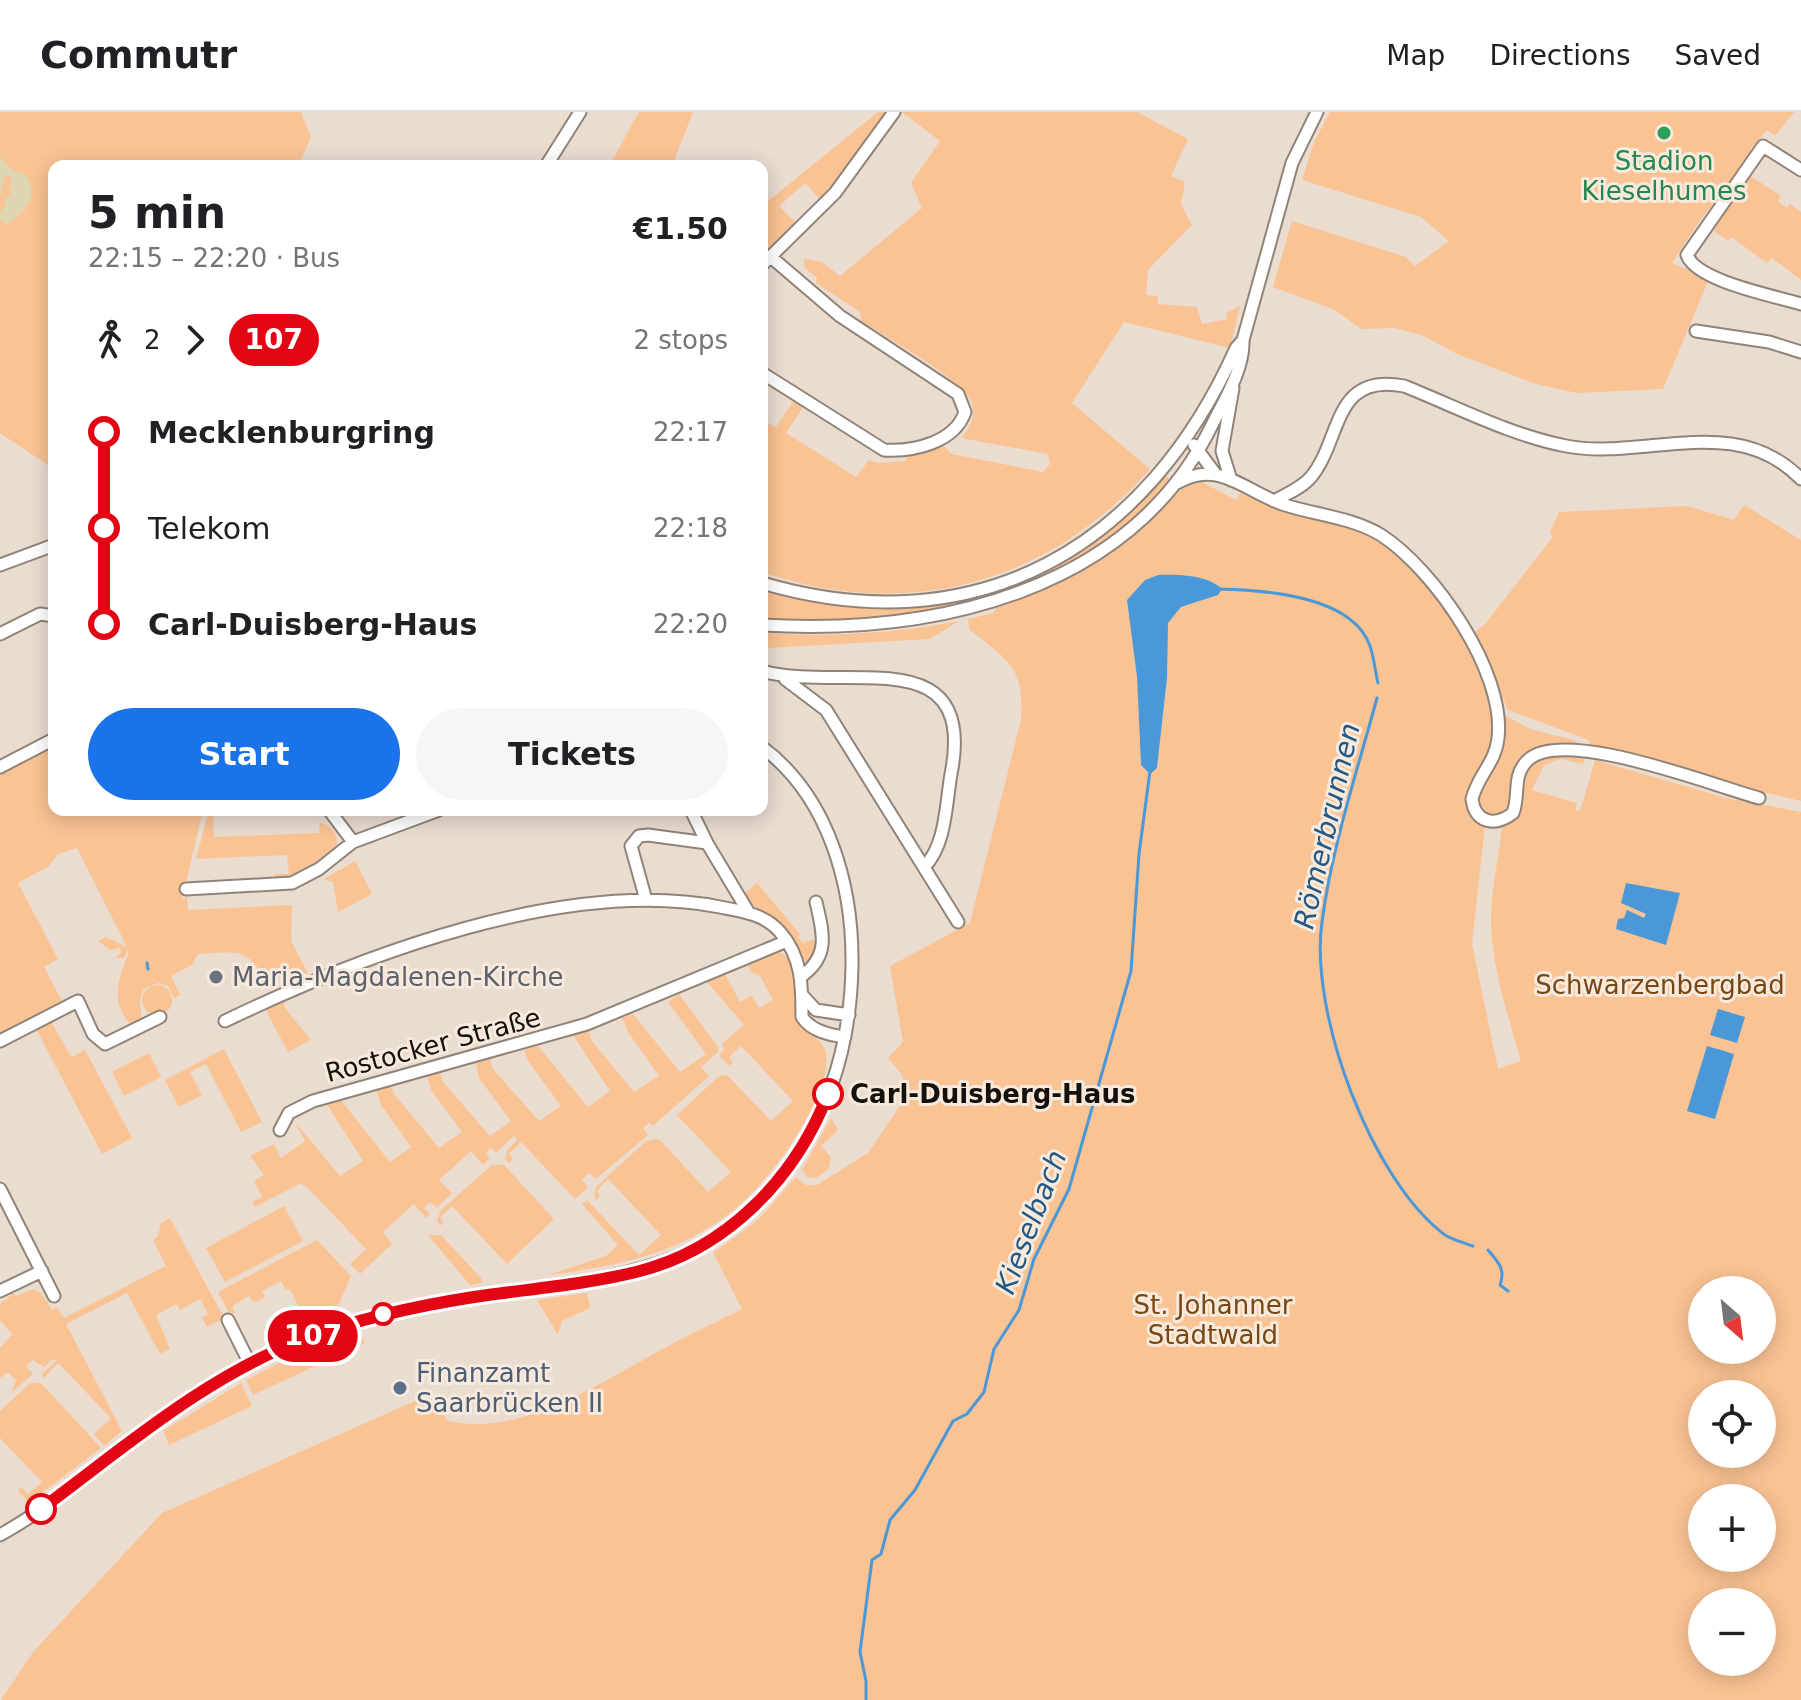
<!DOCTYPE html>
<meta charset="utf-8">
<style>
:root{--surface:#fff;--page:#f6f6f6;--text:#202124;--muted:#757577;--line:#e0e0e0;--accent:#1a73e8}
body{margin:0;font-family:"DejaVu Sans",sans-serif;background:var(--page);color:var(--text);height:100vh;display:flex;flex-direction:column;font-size:30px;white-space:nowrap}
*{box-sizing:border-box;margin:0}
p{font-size:26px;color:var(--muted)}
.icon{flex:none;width:44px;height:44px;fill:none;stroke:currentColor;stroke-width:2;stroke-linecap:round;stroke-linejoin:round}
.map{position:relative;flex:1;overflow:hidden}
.panel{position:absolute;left:48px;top:48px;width:720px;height:656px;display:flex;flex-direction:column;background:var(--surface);border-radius:16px;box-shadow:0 4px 20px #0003}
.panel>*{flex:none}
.badge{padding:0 16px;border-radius:26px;font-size:28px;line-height:52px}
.needle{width:52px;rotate:152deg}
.controls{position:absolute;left:1688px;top:1164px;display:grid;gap:16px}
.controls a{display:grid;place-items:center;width:88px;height:88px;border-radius:50%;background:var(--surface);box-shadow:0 4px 20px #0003;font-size:40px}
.map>.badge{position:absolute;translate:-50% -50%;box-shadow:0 0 0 4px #fff}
.legs{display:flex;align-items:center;gap:12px;height:88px;padding:0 40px;font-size:26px}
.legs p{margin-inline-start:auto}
.head{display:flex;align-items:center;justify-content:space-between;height:136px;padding:0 40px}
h1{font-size:44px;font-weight:600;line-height:60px}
.primary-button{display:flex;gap:16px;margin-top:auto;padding:16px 40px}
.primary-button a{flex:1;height:92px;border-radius:48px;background:var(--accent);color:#fff;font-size:32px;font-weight:600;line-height:92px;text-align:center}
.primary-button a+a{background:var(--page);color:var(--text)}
ul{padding:0 40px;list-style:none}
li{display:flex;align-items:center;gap:28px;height:96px;font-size:30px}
li i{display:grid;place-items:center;width:12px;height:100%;margin:0 10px;background:currentColor}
li i::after{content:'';width:20px;height:20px;margin:-10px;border:6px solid;border-radius:50%;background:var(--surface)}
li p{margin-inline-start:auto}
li:first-child i{background:linear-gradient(#0000 50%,currentColor 0)}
li:last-child i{background:linear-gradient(currentColor 50%,#0000 0)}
header{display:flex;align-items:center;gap:48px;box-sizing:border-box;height:112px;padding:0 40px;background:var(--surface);border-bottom:2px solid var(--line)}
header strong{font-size:38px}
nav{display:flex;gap:44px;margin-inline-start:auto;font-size:28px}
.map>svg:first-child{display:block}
.green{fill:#fac394;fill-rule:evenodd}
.sand{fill:#dfd6b1}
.water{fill:#4a98d8}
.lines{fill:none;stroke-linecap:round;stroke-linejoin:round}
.stream{stroke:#4a98d8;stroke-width:3}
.minor-casing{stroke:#908378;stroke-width:15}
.minor{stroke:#fff;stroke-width:11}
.line-1-casing{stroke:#fff;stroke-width:18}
.line-1{stroke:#e30513;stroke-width:12}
.leisure-dot{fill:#2e9e5b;stroke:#f8e9dd;stroke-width:3}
.worship-dot{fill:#6b7280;stroke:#f8e9dd;stroke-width:3}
.stop-1-dot{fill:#fff;stroke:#e30513;stroke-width:4}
.service-dot{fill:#5c6f8a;stroke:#f8e9dd;stroke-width:3}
.labels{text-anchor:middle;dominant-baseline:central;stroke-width:6;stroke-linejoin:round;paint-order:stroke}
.leisure-label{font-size:26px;fill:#27864d;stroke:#f8e9dd}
.worship-label{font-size:26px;fill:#5b616d;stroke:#f8e9dd;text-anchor:start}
.park-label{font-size:26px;fill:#784814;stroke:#f8e9dd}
.street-label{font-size:26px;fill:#14100c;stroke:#f8e9dd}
.stop-label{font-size:26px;font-weight:bold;fill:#14100c;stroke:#f8e9dd;text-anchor:start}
.service-label{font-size:26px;fill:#4e5e75;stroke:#f8e9dd;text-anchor:start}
.water-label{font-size:28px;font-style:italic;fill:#215884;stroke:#f8e9dd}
</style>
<header>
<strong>Commutr</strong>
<nav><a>Map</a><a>Directions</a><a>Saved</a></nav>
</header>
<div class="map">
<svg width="1801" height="1588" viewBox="0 0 1801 1588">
<rect width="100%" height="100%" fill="#ebdcd0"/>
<path class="green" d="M0,0h301l10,25 -13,29h-244v303l-54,-36z
M639,0h54l-21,54h-63z
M878,0h8l-65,88 -16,-17 -26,23 19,19 -36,33v-52z
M902,0h235l51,27 -17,37 14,6 -4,22 11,21 -44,45 -2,25 12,1v8l39,3 5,17 25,-5 -1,-6 14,-7 -10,42 -106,-26 -52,81 78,66c-102,115 -242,153 -388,103v-152l14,7 18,-27 10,6 -18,27 70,44 13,-17 9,3 28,-2v-5l37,-11 9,9 91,18 7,-8 -2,-10 -87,-16c10,-11 17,-26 8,-40 -11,-21 -85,-62 -108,-77l-1,-9 -44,-29 1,-5 -12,-10 -1,-9 18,3 18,14 82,-68 -11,-25 29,-42z
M1330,0h464l-19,24 -8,-6 -17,20 1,6 -52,66 -27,41 37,16 -46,110 -86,4 -41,-9 -79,-30 -33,-18 -29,-8 -34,1 -26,-19 -62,-23 19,-66 114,36 9,9 34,-25 -28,-24 -119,-37 12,-38z
M1749,63l32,21 -3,5 9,7 3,-4 11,8v68l-29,-22 -5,5 -36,-26 -3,4 -17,-12z
M1165,363l6,6c-112,120 -249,149 -409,138v-30c169,44 280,8 403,-114z
M1202,370l34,18 4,-7c43,19 92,24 133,46 55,28 124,137 119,199 -2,23 -21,39 -26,61l5,17 14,10 -13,118 26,125 23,-8c-11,-40 -25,-80 -29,-122 -4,-37 6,-75 10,-112l11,-8 12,-48 12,-14 49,-3 -3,10 -22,-5 -17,6 -12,25 45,13 -2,7 5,1 15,-51 131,38 75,14v888h-1800l32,-48 129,-139 262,-116 10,3 14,21c68,15 137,-29 195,-61 32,-19 66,-34 99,-51l-29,-56 46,-34 37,-42 10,8h11l51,-32 40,-59 -6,-19 -14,-17 15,-16 -13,-76 80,-43 51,-203c3,-55 -12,-58 -52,-91l-1,-10 25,-6 3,-5c56,-19 105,-42 149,-82 18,-17 31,-41 57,-44zM1158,463h27l33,9v11l-37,12 -14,16v55l-10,89 -16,-3 -4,-87 -10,-77 18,-20zM1702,1178h60v60h-60zM1702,1282h60v60h-60zM1702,1386h60v60h-60zM1702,1490h60v60h-60z
M1744,393l57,35v261l-34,-8 -3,3 -174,-52 -1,-4 -81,-30 -34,-77 12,-10 66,-85 -2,-6 9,-20 128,-6 47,14z
M959,509l-29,18 -162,9 -6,3v-18c65,4 132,1 197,-12z
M1502,602l28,15 48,12c-17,7 -36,-2 -53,13 -21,20 -1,61 -37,63l-7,-5 -4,-12c13,-40 27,-37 25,-86z
M54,634v64h149l-21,89 5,-2 1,13 104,-5 -1,36 18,34 -13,-6 -29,14c-20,-37 -29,-31 -69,-29l-6,11 -21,11 9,19 -6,3 -6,-12 -10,-3 -15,6 -3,11 2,23 -11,2c-23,-25 -11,-49 -2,-73l-1,-3 -4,9h-9l6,-5 -1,-5 -10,2 -12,-9 8,-4 21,10 -50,-99 -19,6 -9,12 -31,17 40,76 -14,8 19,36 -63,32v-262z
M209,698h4l1,27 105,-4 1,-10c12,2 18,11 17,23l-37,28 -25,7v-7h14l-2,-19 -91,4z
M355,749l17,33 -34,18 -5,-30 -9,-3z
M757,771l43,51 -2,3 5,6 11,-4 3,13 -8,10h-4l-20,-36 -31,-20 -9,-13z
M777,840c26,7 15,41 19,59 4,23 28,25 30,43 3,28 -14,57 -28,79 -63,103 -136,128 -250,142l58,-19 12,-11 -36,-41 5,-4 52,55 22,-20 -53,-56 -11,12 3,5 -4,5 -2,-5 2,-9 50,-46 11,-2 5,3 46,50 23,-20 -54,-57 42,-39 8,-1 44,46 22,-20 -52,-55 -12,11 4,5 -4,4 -10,-11 5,-5 -2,-6 22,-19 -37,-43 18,-8 15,28 12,-6 7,12 14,-8 -13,-24 -9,-4 -3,-8z
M142 888a15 15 0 1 1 30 0a15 15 0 1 1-30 0Z
M679,882l39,53v5l-17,15 8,9 -56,50 -4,-3 -6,5 5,7 -52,44 -7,-6 -7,7 6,7 -13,12 -54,-57 -12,12 4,5 -4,4 -4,-3 2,-10 10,-10 -3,-4 -18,17 -6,-5 -4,5 4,5 -7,7 -12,-14 -32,29 13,13 -15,15 -7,-6 -6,6 6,6 -4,4 -12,-14 -31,28 9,12 -32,30 -10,-10 16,-15 -60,-63 -7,-2 -44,23 -3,-5 10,-5 -8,-16 10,-6 -14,-19 24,-12 7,14 24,-17 -10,-19 45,54 23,-15 -37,-58 14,-4 50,63 21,-15 -30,-42 -5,-16 15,-3 3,8 45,54 23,-16 -31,-42 -4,-14 13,-4 3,10 47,54 21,-15 -32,-43 -3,-15 14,-4 2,9 47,53 22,-15 -33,-45 -4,-12 14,-3 50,61 22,-16 -37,-56 15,-4 4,10 42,51 25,-16 -31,-44 -6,-14 11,-4 47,58 26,-18 -38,-52z
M284,888l1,8 26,32 -23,12 -23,-43z
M51,909l20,36 14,-7 47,88 -30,16 -66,-125z
M224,937l38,73 -21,10 -35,-68 -16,8 12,23 -23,12 -14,-27z
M149,941l12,24 -37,19 -12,-24z
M831,1006l7,12 -17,16 10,11 -2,11 -12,10 -10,-1 -5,-7z
M492,1053h12l50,54 -47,45 -55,-58 -12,11 4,5 -4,4 -3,-6 4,-10z
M284,1094l19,35 -78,41 -19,-34z
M170,1106l54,100 -17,9 -5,-9 6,-4 -8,-15 -20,11 -4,-6 -20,11 14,34 -10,5 -33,-61 -61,31 56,107 -18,15 -10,-12 17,-16 -53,-55 -15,16v-6l13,-12 -3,-2 -9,8 -11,-7 -7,6 7,8 -22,19 5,-12 -8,-9 -8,6v-30l12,-14 -12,-14v-16l14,-11 1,3 19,-7 7,4 11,17 5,-3 7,11 102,-52 -13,-26 5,-4 3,-13z
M428,1123h13l40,43 1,5 -12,2z
M317,1128l34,36 -18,41 -26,9 -17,-37 -4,1 -5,-9 -19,10 3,6 -11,6 -5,-7 -17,10 3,7 -5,2 -12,-23z
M587,1181l3,15 -28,13 -4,14 -21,-35z
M360,1221l5,10 -112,52 -7,-15 35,-18z
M30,1271h11l60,65 -72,55 -11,-12 3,-4 7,7 14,-12 -42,-44v-27z
M241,1271l11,23 -83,39 -6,-14z"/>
<path class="sand" d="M0,45l14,14 12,4c15,23 0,35 -18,49l-8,-4v-8l6,-7 -2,-6 6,-4 1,-19 -6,1 -5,20z"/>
<path class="water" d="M1158,463c19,-1 51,0 64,14l-4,6 -37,12 -13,16 -1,55 -10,90 -7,6 -9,-9 -4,-88 -10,-77 18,-20z
M1626,771l54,10 -14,52 -50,-16 2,-10 6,-1 3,-8 17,8 2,-4 -25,-11z
M1718,897l27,8 -8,26 -27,-8z
M1707,934l27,8 -19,65 -28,-8z"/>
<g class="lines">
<path class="stream" d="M1219,477c44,1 133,6 151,57 4,11 5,25 8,37
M1377,586c-20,74 -45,148 -55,224 -13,90 49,258 123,313 8,5 19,8 28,11
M147,851l1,6
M1488,1138c10,12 18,19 12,35l8,6
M866,1588v-19l-6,-29 12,-92 9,-6 9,-34 25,-30 38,-69 14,-7 17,-22 10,-43 25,-39 15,-51 35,-70 62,-218 8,-117 11,-83"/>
<defs>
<path id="minor" d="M546,54l34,-54
M1801,58l-38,-24 -76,109c9,26 88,41 114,49
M762,153l73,-72 59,-81
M1696,219l73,11 32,10
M762,261l122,77c30,2 71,-8 81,-38l-7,-18 -118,-78 -69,-59
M1194,333l20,27
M1231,368l-9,-29 11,-63
M1177,371c41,-24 66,7 105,21 32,11 70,13 99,31 53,34 125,138 117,203 -2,24 -21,39 -26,61 3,24 23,28 41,14 7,-18 -1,-37 14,-52 33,-36 187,25 232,37
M1274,389c12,-7 28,-13 37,-24 31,-37 21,-105 93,-91 53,21 106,49 162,60 79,15 169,-35 235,33
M0,453l54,-20
M762,471c215,63 385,-35 474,-235l7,-8
M762,513c171,10 368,-32 450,-200 13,-26 32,-56 31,-85l49,-177 25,-51
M0,522l40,-20 14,2
M762,559c81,23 216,-34 189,103 -5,29 -5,72 -27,93
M785,567l41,31 132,212
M0,655l54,-28
M329,698l24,32
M691,698l16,33
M186,777l106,-6 27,-14 34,-27 86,-32
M646,788l-15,-54 8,-10 9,-1 59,8 42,70
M803,863c27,-20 20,-43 13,-73
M803,884l13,14 33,5
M225,909c137,-66 342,-144 495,-114 21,4 45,7 60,25 22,25 22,53 22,85 9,14 27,18 43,20
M0,929l78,-40 15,33 12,10 55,-27
M280,1018l9,-17 24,-12 274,-77 200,-83
M0,1077l54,107
M0,1179l42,-20
M228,1208l22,44
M0,1423c65,-36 120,-89 181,-131 30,-21 63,-38 95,-53 64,-30 133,-45 203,-55 130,-19 241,-20 320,-144 36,-56 52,-120 53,-187 1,-79 -23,-168 -90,-218"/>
</defs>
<use href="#minor" class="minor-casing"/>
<use href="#minor" class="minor"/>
</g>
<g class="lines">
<defs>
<path id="line-1" d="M41,1397c84,-62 164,-132 263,-170 56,-21 112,-33 170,-42 54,-8 109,-12 162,-25 90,-22 159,-93 192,-178"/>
</defs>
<use href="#line-1" class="line-1-casing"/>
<use href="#line-1" class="line-1"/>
</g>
<circle class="leisure-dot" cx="1664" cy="21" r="8"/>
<circle class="worship-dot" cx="216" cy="865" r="8"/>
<g class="stop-1-dot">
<circle cx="828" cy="982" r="14"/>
<circle cx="383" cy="1202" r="10"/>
<circle cx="41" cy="1397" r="14"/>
</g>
<circle class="service-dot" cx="400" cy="1276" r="8"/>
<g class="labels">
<g class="leisure-label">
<text x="1664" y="49">Stadion<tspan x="1664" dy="30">Kieselhumes</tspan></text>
</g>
<g class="worship-label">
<text x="232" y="865">Maria-Magdalenen-Kirche</text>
</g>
<g class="park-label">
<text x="1660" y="873">Schwarzenbergbad</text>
<text x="1213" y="1193">St. Johanner<tspan x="1213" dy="30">Stadtwald</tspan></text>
</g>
<g class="street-label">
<text transform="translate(433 933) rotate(-15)">Rostocker Straße</text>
</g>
<g class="stop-label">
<text x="850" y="982">Carl-Duisberg-Haus</text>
</g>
<g class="service-label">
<text x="416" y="1261">Finanzamt<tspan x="416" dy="30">Saarbrücken II</tspan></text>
</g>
<g class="water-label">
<text transform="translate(1327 714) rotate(-77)">Römerbrunnen</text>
<text transform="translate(1031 1110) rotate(-69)">Kieselbach</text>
</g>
</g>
</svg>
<div class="controls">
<a><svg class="needle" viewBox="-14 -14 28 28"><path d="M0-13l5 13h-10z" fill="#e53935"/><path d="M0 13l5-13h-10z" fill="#757577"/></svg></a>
<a><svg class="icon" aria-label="locate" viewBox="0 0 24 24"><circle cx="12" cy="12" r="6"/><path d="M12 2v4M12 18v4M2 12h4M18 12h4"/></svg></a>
<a>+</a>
<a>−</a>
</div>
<b class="badge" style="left:313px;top:1224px;background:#e30513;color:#fff">107</b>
<section class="panel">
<div class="head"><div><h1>5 min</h1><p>22:15 – 22:20 · Bus</p></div><b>€1.50</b></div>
<div class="legs"><svg class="icon" aria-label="walk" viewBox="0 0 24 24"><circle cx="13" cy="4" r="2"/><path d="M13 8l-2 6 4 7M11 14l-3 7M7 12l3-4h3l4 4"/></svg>2<svg class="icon" aria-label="forward" viewBox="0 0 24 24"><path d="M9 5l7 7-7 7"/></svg><b class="badge" style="background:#e30513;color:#fff">107</b><p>2 stops</p></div>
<ul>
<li><i style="color:#e30513"></i><b>Mecklenburgring</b><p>22:17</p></li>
<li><i style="color:#e30513"></i><span>Telekom</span><p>22:18</p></li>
<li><i style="color:#e30513"></i><b>Carl-Duisberg-Haus</b><p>22:20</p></li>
</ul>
<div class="primary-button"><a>Start</a><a>Tickets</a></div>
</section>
</div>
